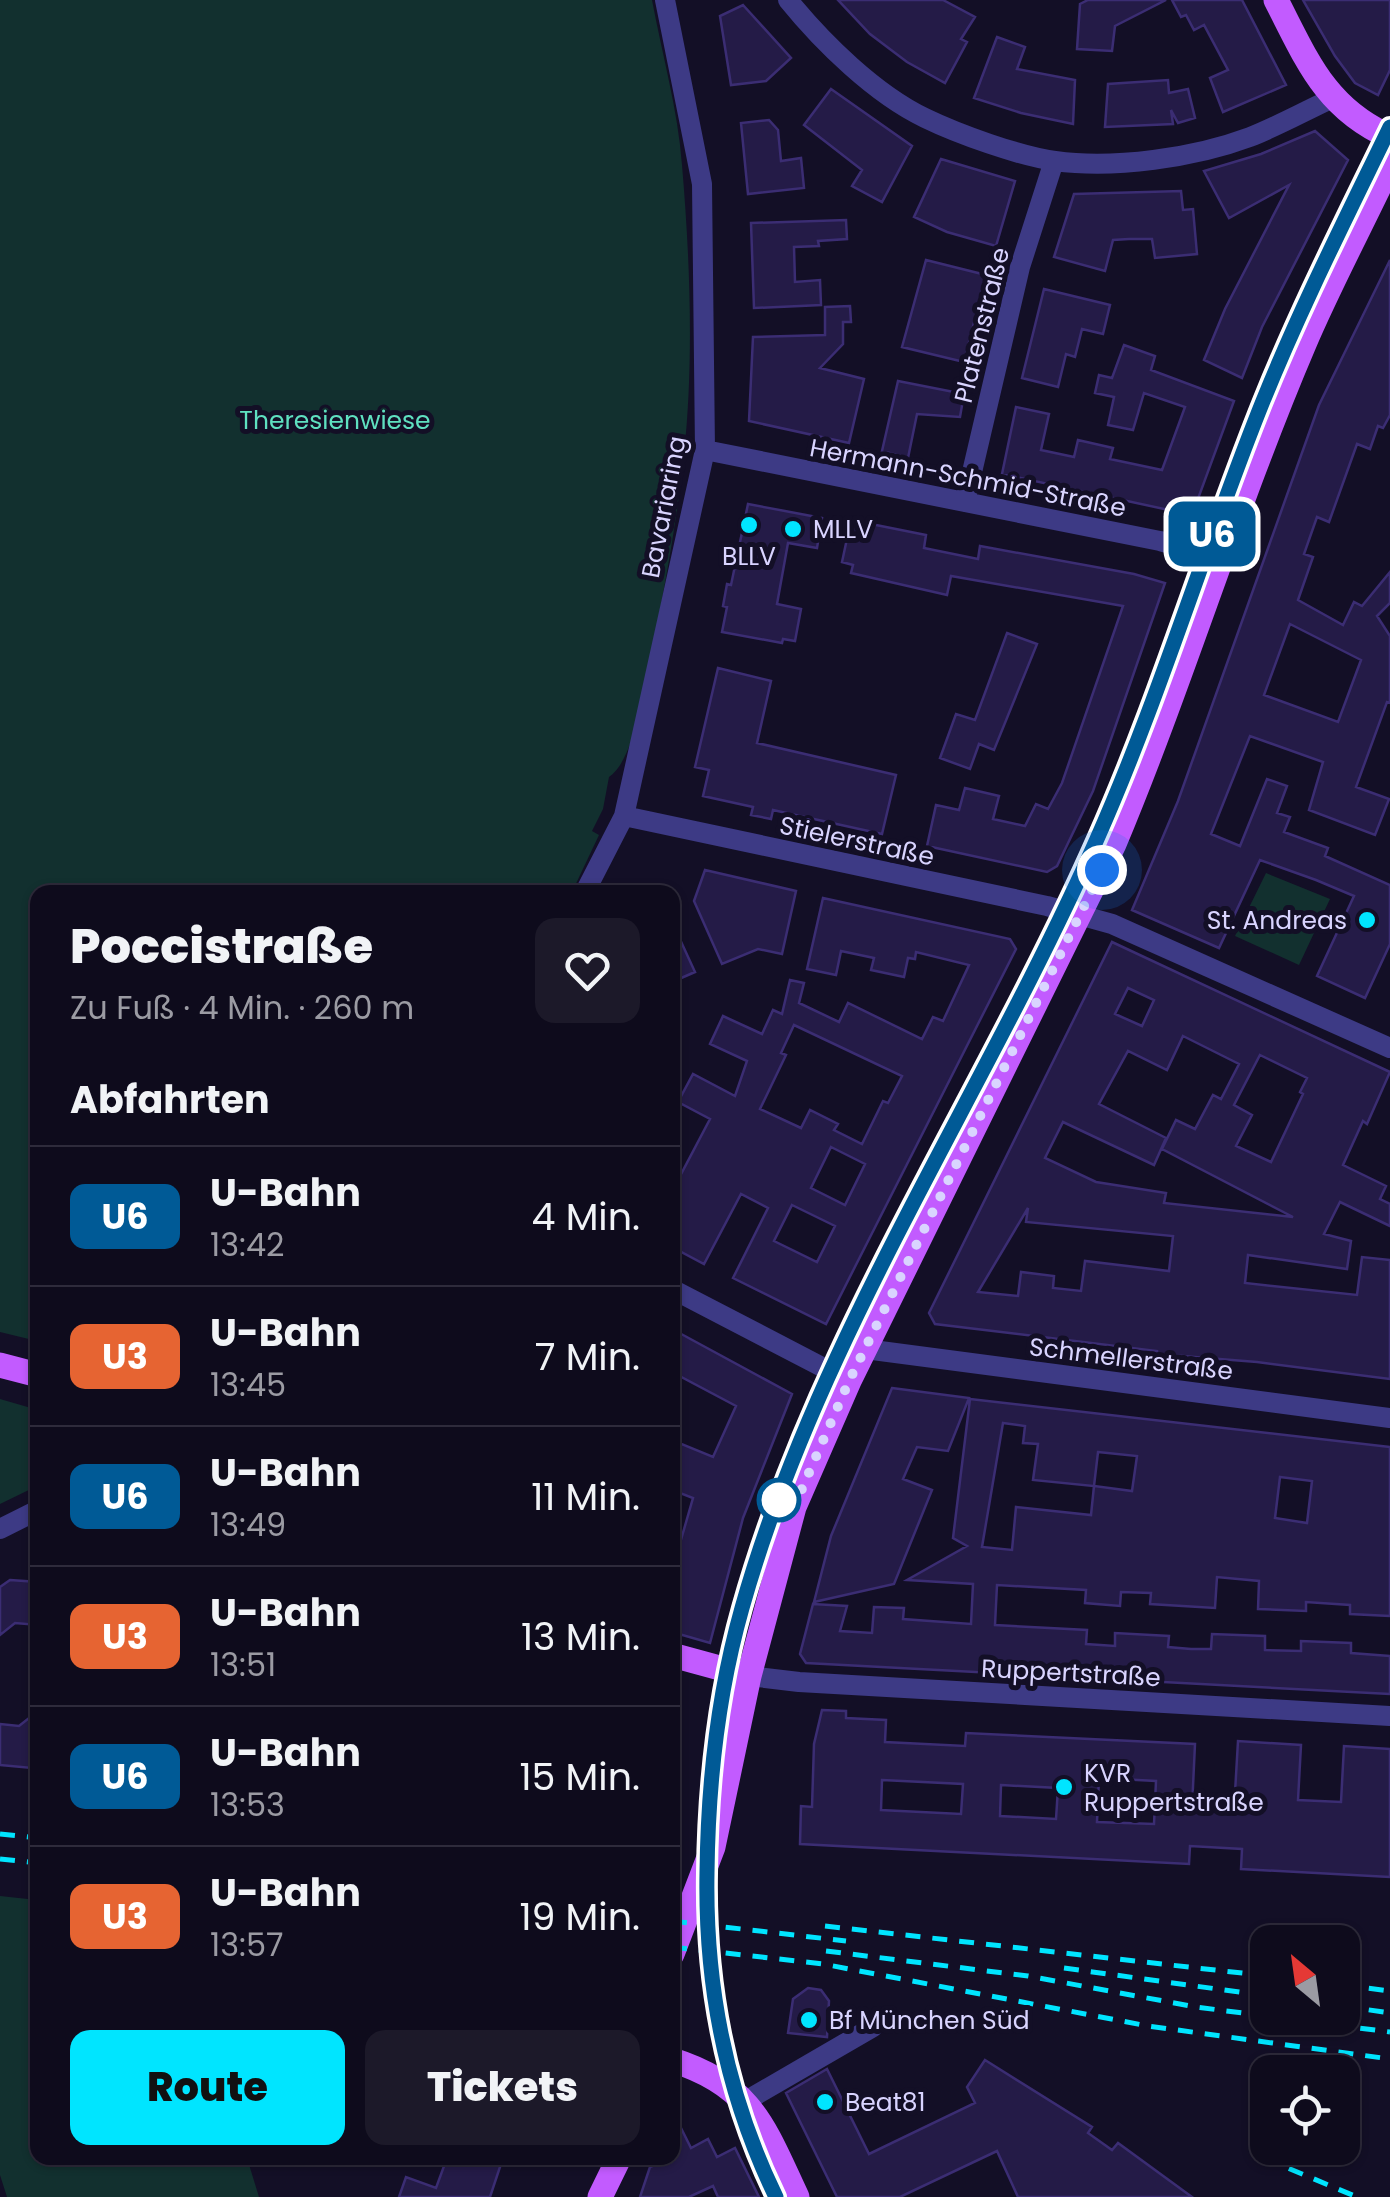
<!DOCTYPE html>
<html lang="de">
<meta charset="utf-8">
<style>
:root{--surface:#0e0b1c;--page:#1c1929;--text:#f1f3f6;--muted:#9b9ba3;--line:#2e2b3b;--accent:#00e5ff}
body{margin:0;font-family:Poppins,sans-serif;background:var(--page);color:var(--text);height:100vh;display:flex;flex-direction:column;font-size:38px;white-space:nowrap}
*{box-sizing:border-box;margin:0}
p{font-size:32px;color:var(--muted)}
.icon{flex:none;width:55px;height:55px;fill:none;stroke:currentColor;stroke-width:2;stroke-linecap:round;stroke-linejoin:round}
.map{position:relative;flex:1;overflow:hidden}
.drawer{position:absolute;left:30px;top:885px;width:650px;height:1280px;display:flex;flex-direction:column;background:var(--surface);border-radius:20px;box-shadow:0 2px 8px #0004,0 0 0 2px var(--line)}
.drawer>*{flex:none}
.badge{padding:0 20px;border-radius:15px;font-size:35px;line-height:65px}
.needle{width:65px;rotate:331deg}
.fabs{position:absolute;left:1250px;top:1925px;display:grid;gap:20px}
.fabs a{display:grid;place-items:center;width:110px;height:110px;border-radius:20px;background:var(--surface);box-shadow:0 2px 8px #0004,0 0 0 2px var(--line);font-size:50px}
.you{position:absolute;width:50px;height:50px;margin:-25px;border:8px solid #fff;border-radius:50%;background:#1a73e8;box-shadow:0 0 0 15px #1a73e833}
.map>.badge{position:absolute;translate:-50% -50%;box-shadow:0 0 0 5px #fff}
h2{padding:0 40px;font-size:38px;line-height:90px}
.round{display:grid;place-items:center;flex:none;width:105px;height:105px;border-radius:20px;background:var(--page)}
.headline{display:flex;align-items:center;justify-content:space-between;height:170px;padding:0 40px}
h1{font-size:48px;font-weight:800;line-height:75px}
.action{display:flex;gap:20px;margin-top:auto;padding:20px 40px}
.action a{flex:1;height:115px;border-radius:20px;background:var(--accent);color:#111;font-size:40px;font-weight:800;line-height:115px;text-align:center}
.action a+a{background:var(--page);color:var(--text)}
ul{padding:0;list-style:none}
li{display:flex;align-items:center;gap:30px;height:140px;padding:0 40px;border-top:2px solid var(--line)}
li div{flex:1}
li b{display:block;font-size:38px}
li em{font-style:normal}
li .badge{min-width:110px;font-weight:700;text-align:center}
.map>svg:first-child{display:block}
.green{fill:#12302f}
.building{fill:#241b47;stroke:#3b2d73;stroke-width:2.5;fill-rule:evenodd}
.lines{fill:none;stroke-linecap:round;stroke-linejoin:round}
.minor{stroke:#3d3a85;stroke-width:20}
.major{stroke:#c25bff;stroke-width:25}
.rail{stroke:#00e5ff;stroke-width:5;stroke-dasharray:15 12;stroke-linecap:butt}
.line-casing{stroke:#fff;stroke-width:22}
.line{stroke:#005a96;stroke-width:15}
.walk{stroke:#d9d4ff;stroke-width:10;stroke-dasharray:0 18}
.poi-dot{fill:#00e5ff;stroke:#130f26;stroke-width:4}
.stop-dot{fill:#fff;stroke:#005a96;stroke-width:5}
.labels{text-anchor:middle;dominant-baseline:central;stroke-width:10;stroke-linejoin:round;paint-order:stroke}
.street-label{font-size:25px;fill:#d9d4ff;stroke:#130f26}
.park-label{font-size:25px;fill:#5fe0c0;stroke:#130f26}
.poi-label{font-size:25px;fill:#d9d4ff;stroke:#130f26;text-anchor:start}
</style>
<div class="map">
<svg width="1390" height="2197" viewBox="0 0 1390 2197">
<rect width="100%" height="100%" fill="#130f26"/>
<path class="green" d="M0,0h652c10,54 26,110 30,165 8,93 12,197 2,289 -7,68 -20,136 -33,203 -6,29 -17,104 -42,120l-6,32 -11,22 7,4 -27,57h-534l-1,449 -37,-9z
M1266,873l64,26 -31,66 -64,-29z
M0,1399l38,11 -1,76 -37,18z
M0,1896l37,4 1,258h209l12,39h-252l-7,-22z"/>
<path class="building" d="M838,0h105l32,17 -14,22 6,3 -22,41 -38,-21 -37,-28z
M1088,0h78l-51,26 -3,25 -35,-2 3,-45z
M1172,0h70l44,85 -63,27 -13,-34 18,-8 -24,-45 -10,5 -8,-15 -5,2z
M1303,0h87v70l-12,25 -23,-12 -20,-27z
M743,5l48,53 -25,23 -35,4 -11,-69z
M997,37l28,10 -8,22 58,11 -2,44 -52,-11 -47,-15z
M1168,80l1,13 19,-4 7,29 -17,5 -7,-13 2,14 -68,3 3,-43z
M831,89l81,57 -30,56 -30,-16 10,-16 -58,-45z
M769,120l9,10 3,31 20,-3 3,30 -56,6 -7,-71z
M1315,131l33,29 -86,167 -20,51 -38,-18 21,-51 64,-124 -60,33 -25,-47 57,-17z
M941,159l74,22 -19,65 -49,-14 -33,-15z
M1181,191l2,19 10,-1 4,45 -42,4 -3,-19h-23l-16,1 -8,31 -51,-14 20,-63z
M846,220l1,19 -29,2 1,5 -25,1 1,35 25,-2 1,25 -67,3 -3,-85z
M926,260l60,15 -22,87 -62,-15z
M1390,260v155l-7,13 -5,-2 -8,23 -13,-5 -28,78 -12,-5 -13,37 9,3 -15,43 45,25 11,-23 8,4 28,-34v31l-13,13 13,20v67l-3,-1 -31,85 33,12 -14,36 -66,-25 14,-48 -73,-26 -39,98 29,12 27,-67 20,7 -10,27 13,4 -6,15 44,16 -3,8 65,29v59l-25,54 -48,-22 37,-80 -38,-16 -56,-20 -41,88 -87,-38 46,-109 141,-396zM1290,624l71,36 -23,62 -74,-27z
M1044,289l66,16 -7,29 -21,-5 -7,28 -9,-3 -8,33 -36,-9z
M850,306l1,16h-8v22l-23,24 44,11 -15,64 -100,-22 4,-84 72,-2v-28z
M1124,345l31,11 -4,14 83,31 -42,114 -190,-41 14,-67 33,7 -8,36 33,7 4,-17 35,8 -3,11 52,11 23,-63 -41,-14 -11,37 -25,-5 6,-28 -19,-4 4,-18 13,3z
M898,381l66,13 -4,23 -43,-3 -9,44 -26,-7z
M748,504l74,14 -5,30 -29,-5 -11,61 24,5 -6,32 -12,-2 -1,4 -60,-11 5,-25 -4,-1 4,-22 4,1z
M851,520l75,15 -2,13 54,11 2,-13 154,28 31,9 -72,208 -36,75 -10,6 -120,-26 9,-41 23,5 6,-22 34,8 -6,23 32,7 11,-22 12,5 14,-26 61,-177 -172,-30 -4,19 -96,-22 2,-8 -11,-3z
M1007,633l30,11 -43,106 -15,-6 -9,25 -30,-11 16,-44 19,6z
M718,668l53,13 -14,62 139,32 -14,59 -109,-24 -2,9 -20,-4 2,-8 -50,-11 6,-26 -14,-3z
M705,870l91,21 -14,63 -24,-5 -36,15 -28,-63z
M823,898l187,41 6,10 -190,375 -93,-46 35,-70 -27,-14 -37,70 -32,-17v-75l8,4 30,-57 -32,-17 15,-28 42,22 12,-35 -37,-17 13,-28 39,18 11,-24 9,4 8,-34 14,3 -5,20 40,19 9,-19 74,36 11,-22 10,4 26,-56 -53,-13 -1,7 -7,-1 -4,19 -33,-7 3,-12 -33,-7 -5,24 -29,-6zM794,1025l108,51 -14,27 -5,-2 -21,43 -28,-14 4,-6 -28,-14 -9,18 -41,-19 26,-54 -5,-2zM831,1147l34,17 -20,41 -34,-17zM792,1205l43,21 -18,36 -43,-21z
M672,922l23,50 -23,10z
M1112,942l278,130 -23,52 -4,-3 -20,44 43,21 -6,13 10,5v22l-50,-24 -16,32 27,7 -4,28 -99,-14 -3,28 112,12 5,-38 28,3v119l-133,-17 -100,-8v-3l-222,-27 -6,-11zM1128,988l26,12 -12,26 -27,-12zM1183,1036l56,28 -18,35 -8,-4 -18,34 -19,-9 -14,29 131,68 -129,-14 2,-10 -70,-11 -51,-24 18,-36 91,43 12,-27 -67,-34 29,-53 39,19zM1260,1055l47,23 -7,14 3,2 -32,68 -35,-16 16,-31 -18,-10zM1028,1208l-2,14 147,14 -4,35 -84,-10 -4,30 -28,-3 1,-12 -33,-4 -3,24 -40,-4z
M672,1329l120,65 -49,124 -33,125 -38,-11v-61l21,-73 -21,-8v-50l41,17 23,-51 -64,-34z
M892,1388l77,10 -21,53 -31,-4 -14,32 29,11 -38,94 -80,18 17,-66z
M970,1399l420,48v169l-40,-2v-9l-44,-3v9l-48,-2 1,-28 -42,-4 -2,31 -65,-4 1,-11 -30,-1 -1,14 -35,-3 1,-13 -89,-5 -2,40 92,5 -1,14 29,2v-13l54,3 -1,11 23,2h20l1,-15 53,2v14l36,1v-10l50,2v10l39,3v38l-584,-31 -6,-9 13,-50 34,2 -7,25 32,2 2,-26 30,1 -1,11 68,5 2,-40 -66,-4 60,-34 -14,-8zM1003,1423l22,3 -2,17 15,1 -5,36 61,6 -3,29 -75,-8 -4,43 -30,-3zM1098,1452l39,4 -5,35 -38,-5zM1280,1477l32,4 -5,42 -32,-5z
M10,1580l28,2v43l-23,-2 -15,12v-48z
M822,1710l24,1v7l40,2 -1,22 80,4 1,-13 229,11 -3,64 42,2 4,-69 63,4 -3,55 43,2 3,-56 46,3v128l-149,-8 1,-20 -52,-3 -1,18 -389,-20 1,-38 11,1 2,-63zM1099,1778l57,3 -2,43 -57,-2zM882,1780l81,4 -2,30 -80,-4zM1001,1785l57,3 -2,31 -56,-3z
M38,1711v48l-6,9 -32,-3v-41l19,2z
M808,1988l13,2 8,11 -2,36 -39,-4 5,-34z
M985,2060l107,67 -4,6 24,17 6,-7 74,54h-174l-21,-46 -97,46h-63l-51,-104 41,-24 42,85 106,-51 -8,-16z
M672,2110l19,38 17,-9 9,18 18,-9 24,49h-41l-5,-11 -24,11h-49l10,-30 22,-9z
M447,2158h56l-13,39h-91l7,-20 30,11z"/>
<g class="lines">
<path class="minor" d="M788,0c35,43 87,94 137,118 33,16 94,38 130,43 59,8 139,-3 195,-24 28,-11 55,-26 83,-39
M705,450l455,91 61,17
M965,502l55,-235 34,-106
M624,816l423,90 65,18 278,124
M585,892l39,-76 81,-366 -3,-266 -37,-184
M672,1289l177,92
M865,1349l525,69
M0,1529l38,-19
M749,1676l50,6 591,34
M744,2102l129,-75"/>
<path class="major" d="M1276,0c31,60 49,108 114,137
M0,1365l38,10
M672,1655l77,21
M672,1954l41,-107 36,-171 45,-169 55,-126 265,-537c69,-165 120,-336 190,-500 26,-61 58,-120 86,-180
M672,2060c80,25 92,67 125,137
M600,2197l19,-39"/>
<path class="rail" d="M0,1834l38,4
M0,1859l38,4
M672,1921l174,20
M825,1926l443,50
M672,1947l151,17 325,62 242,33
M826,1951l202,25 168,31 194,25
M1064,1968l204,28
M1342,1985l48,6
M1342,2006l48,7
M1264,2158l93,39"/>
</g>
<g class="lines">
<defs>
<path id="line" d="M776,2197c-49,-101 -71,-212 -69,-324 1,-88 11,-180 35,-265 76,-271 242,-513 355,-769 63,-142 108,-294 166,-438 38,-94 83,-183 127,-274"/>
</defs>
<use href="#line" class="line-casing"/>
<use href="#line" class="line"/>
<path class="walk" d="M779,1500l15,7 55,-126 253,-511"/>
</g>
<g class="poi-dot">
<circle cx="749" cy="525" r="10"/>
<circle cx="793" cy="529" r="10"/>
<circle cx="1367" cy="920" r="10"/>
<circle cx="1064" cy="1787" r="10"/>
<circle cx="809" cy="2020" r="10"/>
<circle cx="825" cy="2102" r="10"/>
</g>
<circle class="stop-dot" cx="779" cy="1500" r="20"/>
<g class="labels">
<g class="street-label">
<text transform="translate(982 325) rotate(-76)">Platenstraße</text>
<text transform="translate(968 478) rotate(11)">Hermann-Schmid-Straße</text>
<text transform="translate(664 507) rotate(-79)">Bavariaring</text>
<text transform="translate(857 841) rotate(12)">Stielerstraße</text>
<text transform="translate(1131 1359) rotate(7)">Schmellerstraße</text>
<text transform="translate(1071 1673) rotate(3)">Ruppertstraße</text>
</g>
<g class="park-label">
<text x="335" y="420">Theresienwiese</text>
</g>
<g class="poi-label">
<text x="813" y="529">MLLV</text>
<text x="749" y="556" text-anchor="middle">BLLV</text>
<text x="1347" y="920" text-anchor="end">St. Andreas</text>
<text x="1084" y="1773">KVR<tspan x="1084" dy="29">Ruppertstraße</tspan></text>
<text x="829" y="2020">Bf München Süd</text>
<text x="845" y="2102">Beat81</text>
</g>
</g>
</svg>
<div class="fabs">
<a><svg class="needle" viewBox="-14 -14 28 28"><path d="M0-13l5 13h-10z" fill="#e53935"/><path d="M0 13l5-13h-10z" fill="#9b9ba3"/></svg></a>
<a><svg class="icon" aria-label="locate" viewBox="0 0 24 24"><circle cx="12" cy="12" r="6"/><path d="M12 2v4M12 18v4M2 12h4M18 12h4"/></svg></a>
</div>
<div class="you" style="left:1102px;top:870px"></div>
<b class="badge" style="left:1212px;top:534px;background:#005a96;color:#fff">U6</b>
<section class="drawer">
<div class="headline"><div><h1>Poccistraße</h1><p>Zu Fuß · 4 Min. · 260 m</p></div><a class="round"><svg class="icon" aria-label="heart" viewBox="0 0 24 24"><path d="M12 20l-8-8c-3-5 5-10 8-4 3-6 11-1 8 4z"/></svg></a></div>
<h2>Abfahrten</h2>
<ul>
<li><span class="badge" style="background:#005a96;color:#fff">U6</span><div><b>U-Bahn</b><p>13:42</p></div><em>4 Min.</em></li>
<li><span class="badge" style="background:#e66432;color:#fff">U3</span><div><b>U-Bahn</b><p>13:45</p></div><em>7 Min.</em></li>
<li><span class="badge" style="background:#005a96;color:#fff">U6</span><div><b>U-Bahn</b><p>13:49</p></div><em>11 Min.</em></li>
<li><span class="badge" style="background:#e66432;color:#fff">U3</span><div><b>U-Bahn</b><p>13:51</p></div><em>13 Min.</em></li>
<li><span class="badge" style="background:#005a96;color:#fff">U6</span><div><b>U-Bahn</b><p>13:53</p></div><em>15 Min.</em></li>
<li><span class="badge" style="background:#e66432;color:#fff">U3</span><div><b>U-Bahn</b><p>13:57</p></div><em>19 Min.</em></li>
</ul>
<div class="action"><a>Route</a><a>Tickets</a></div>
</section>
</div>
